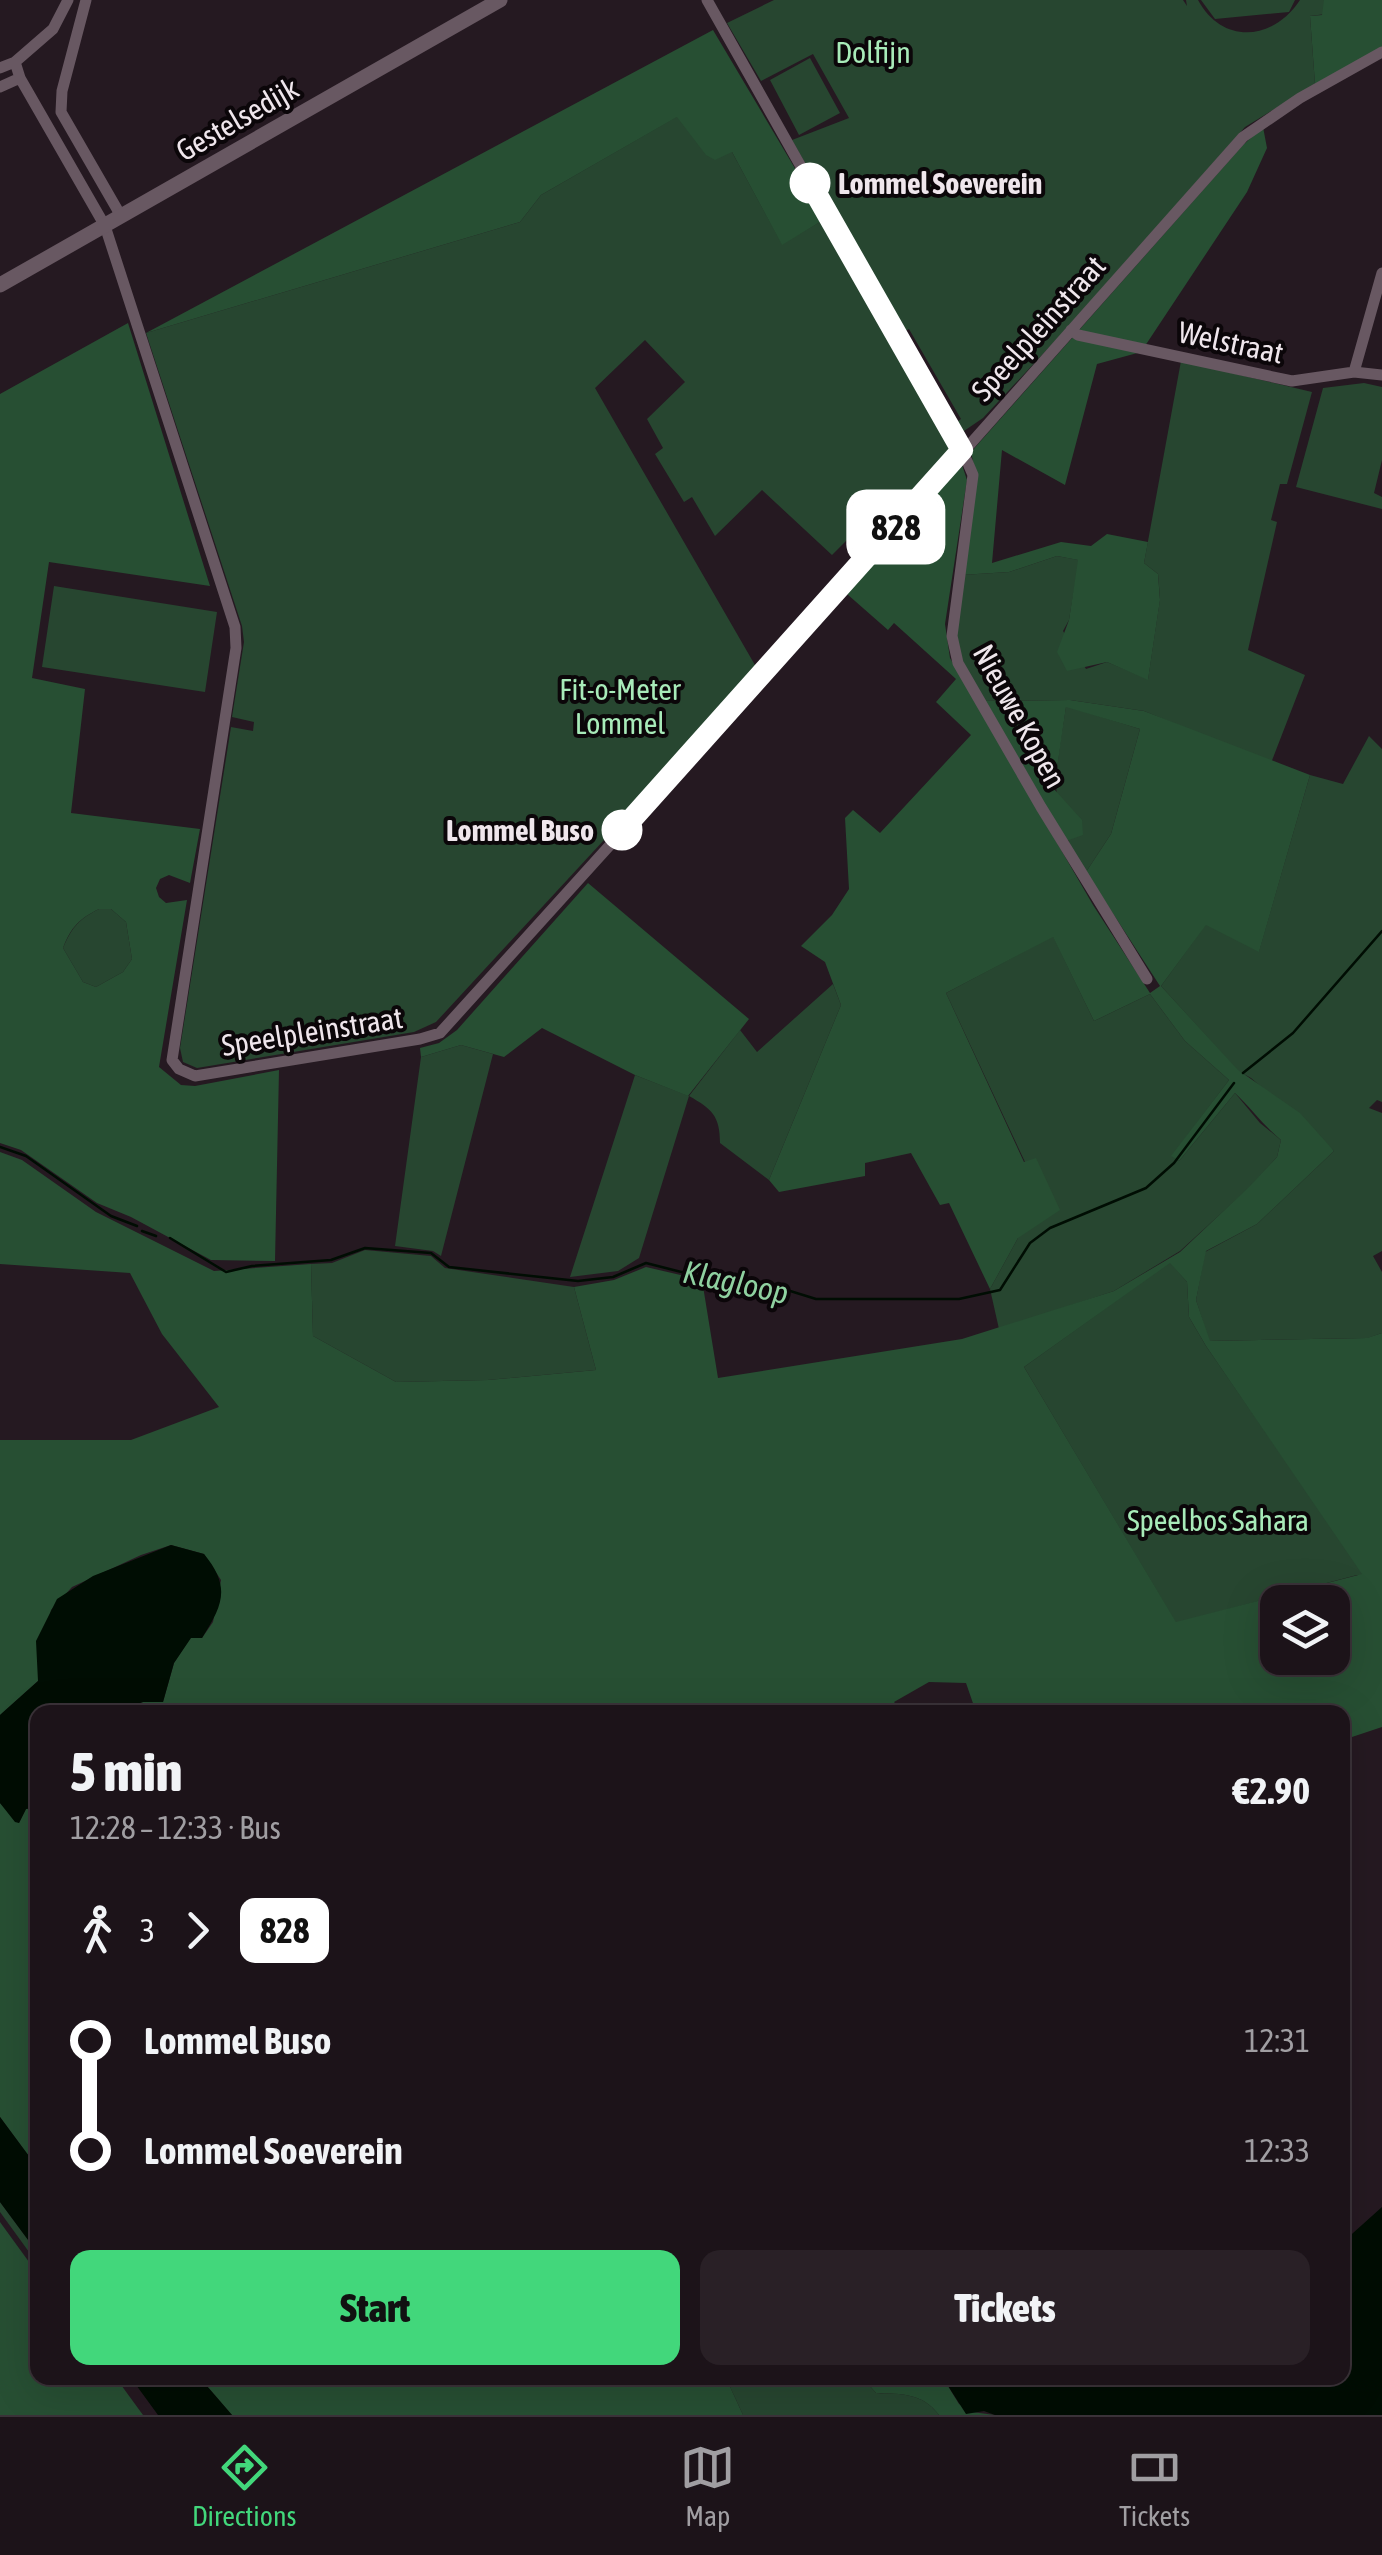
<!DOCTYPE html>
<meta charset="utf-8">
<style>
:root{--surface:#1c1319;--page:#292026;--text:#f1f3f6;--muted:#a09ea2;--line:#3a3238;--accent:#42d77b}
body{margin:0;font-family:"Asap Condensed",sans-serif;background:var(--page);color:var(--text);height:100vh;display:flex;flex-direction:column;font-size:38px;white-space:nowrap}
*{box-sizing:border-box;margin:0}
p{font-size:32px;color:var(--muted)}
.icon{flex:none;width:55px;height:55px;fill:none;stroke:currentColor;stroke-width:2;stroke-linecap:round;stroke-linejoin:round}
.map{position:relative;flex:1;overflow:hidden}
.sheet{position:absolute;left:30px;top:1705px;width:1320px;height:680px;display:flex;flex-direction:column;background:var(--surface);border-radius:20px;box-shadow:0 10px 40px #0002,0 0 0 2px var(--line)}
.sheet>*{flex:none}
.badge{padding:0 20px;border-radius:15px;font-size:35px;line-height:65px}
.fabs{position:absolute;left:1260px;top:1585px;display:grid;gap:20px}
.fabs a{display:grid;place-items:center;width:90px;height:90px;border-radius:20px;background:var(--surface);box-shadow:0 10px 40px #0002,0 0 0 2px var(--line);font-size:50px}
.map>.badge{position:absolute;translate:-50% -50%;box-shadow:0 0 0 5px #fff}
.legs{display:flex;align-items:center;gap:15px;height:110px;padding:0 40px;font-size:32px}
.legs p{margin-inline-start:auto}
.headline{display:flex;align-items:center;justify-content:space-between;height:170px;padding:0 40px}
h1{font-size:55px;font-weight:800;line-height:75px}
.button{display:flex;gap:20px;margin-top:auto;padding:20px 40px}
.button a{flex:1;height:115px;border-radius:20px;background:var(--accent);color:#111;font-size:40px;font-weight:800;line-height:115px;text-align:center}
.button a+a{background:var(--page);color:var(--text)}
ul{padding:0 40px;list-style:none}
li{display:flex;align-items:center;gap:35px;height:110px;font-size:38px}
li i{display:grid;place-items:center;width:15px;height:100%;margin:0 12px;background:currentColor}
li i::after{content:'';width:25px;height:25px;margin:-12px;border:8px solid;border-radius:50%;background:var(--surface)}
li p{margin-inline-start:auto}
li:first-child i{background:linear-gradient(#0000 50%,currentColor 0)}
li:last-child i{background:linear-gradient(currentColor 50%,#0000 0)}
.tabs{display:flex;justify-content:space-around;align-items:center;height:140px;border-top:2px solid var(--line);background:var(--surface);font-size:28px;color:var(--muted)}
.tabs a{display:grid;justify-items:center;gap:5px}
.tabs .active{color:var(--accent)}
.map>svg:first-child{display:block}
.green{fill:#274630}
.forest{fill:#274f33;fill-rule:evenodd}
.water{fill:#000d03}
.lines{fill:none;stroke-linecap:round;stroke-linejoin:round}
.stream{stroke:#000d03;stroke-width:2.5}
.minor{stroke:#685862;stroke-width:11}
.secondary{stroke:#685862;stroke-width:15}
.line-1-casing{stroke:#fff;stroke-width:22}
.line-1{stroke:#fff;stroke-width:15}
.stop-1-dot{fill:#fff;stroke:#fff;stroke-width:5}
.labels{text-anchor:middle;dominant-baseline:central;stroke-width:8;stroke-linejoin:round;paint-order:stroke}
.park-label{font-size:30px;fill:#a8ebb9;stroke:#0b0609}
.street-label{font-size:30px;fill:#efe6ec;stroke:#0b0609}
.stop-label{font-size:30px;font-weight:bold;fill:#efe6ec;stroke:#0b0609;text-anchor:start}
.water-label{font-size:32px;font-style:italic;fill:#8fd1a0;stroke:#0b0609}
</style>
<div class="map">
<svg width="1382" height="2415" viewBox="0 0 1382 2415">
<rect width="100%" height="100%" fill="#251921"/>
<path class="green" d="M774,0h409l4,6 -1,-6h12c25,46 76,40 102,0h25l1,14 -16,2 5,68 -70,43 -174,197 -88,94 -19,13 -12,-6 9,-6 -52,-90 -8,4 -109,-193 57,-22 -36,-64 -52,27 -34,-58z
M1201,0h94l-6,12 -74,7z
M810,58l30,55 -41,22 -29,-55z
M678,116l54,36 50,92 43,-25 129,228 -2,9 -54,58 -14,-11 -52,52 -70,-65 -47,46 -23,-39 -8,5 -29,-48 8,-6 -16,-29 38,-37 -40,-42 -50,48 164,284 -323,350 -22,10 -217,36 -14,-6 -3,-14 51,-321 22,4 1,-9 -22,-5 12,-75 -2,-16 -96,-293 374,-111 21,-27z
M1181,361l131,31 -25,92h-7l-9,36 6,2 -29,128 57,25 -34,88 -127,-52 -74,-11 -86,1c-33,-58 -32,-60 -23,-126l48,-3 48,-16 22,4 -10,60 -6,11 23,38 21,-7 41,17 12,-80 -2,-25 -14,-11z
M1364,383l18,4v73l-8,33 8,4v12l-86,-22 27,-99z
M54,586l163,26 -12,80 -163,-25z
M1066,706l74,23 -29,105 -25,38c-42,-62 -30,-97 -20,-166z
M1369,736l13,13v353l-5,-2 -8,8 13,5v138l-9,5 9,16v61l-14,5 -159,3 -13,-41 9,-48 52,-28 77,-73 -83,-73 -13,-7 -77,-85 45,-62 53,27 51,-176 33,9z
M99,909h12l15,13 6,37 -9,13 -27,15 -13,-5 -20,-34c9,-21 16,-29 36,-39z
M1053,936l41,85 56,-27 35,47 44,39 -57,76 7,5 56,-68 25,30 21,17 -4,17 -28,31 -69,63 -66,40 -115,38 -9,-40 28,-51 7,-76 -79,-169z
M833,984l8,21 -72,175 -49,-37c0,-27 -8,-34 -31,-47l-50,162 -21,13 -48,6 65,-202 54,21 51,-66 17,22z
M461,1045l32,9 -52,202 -8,-5 -38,-5 26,-189z
M365,1250l66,6 14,12 129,19 22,83 -108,10 -92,2 -83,-46 -2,-72 21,-1z
M1170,1262l17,20 2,35 17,29 157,227 19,4 -25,-2 -181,48 -152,-256z
M0,2202l37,50v11l-37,-51z
M726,2378h137l13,15c26,1 47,0 63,22h-196z"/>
<path class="forest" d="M1324,0h58v47l-67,37 -5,-68 12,-1z
M713,30l112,189 -43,26 -50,-93 -17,8 -9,-5 -29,-38 -136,78 -21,27 -374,111z
M1263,127l4,21 -20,44 -106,160 -44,12 -32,121 -63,-35 -10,113 69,-21 30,4 16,-12 41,8 -4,21 14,11 2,26 -12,80 -41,-18 -40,9 -10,-19 12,-32 9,-60 -21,-4 -48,16 -48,3 16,-95 -6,-28 272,-307z
M128,323l82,263 -161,-24 -17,116 53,11 -14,124 129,16 -10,54 -21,-8 -9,4 -4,9 3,9 7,6 21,-3 -28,167 22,18 14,1 84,-16 -4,191 -64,-1 -80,-43 -34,-14 -76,-53 -21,-7v-749zM99,909h12l15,13 6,37 -9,13 -27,15 -13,-5 -20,-34c8,-21 16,-29 36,-39z
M962,465l5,15 -22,144 5,34 143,247 57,88 10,-7 -74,-114 25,-38 29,-105 -74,-22 -12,82 28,31 1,15 -17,6 -82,-140 86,-1 74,11 166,64 -51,177 -53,-27 -45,61 77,84 62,43 34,38 -77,73 -51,27 -10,49 14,41 157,-3 15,-5v394l-39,13 -1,-28h-366l-10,-29 -37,-1 -35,20 9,10h-788l28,-10h20l11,-39 17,-26 11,1 11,-16 8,-42 -17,-26 -33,-9 -30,10 -69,32 -21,23 -13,71 -38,34v-275h131l88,-33 -57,-73 -32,-61 -130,-9v-112l22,8 74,52 118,59 97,-7 2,72 83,46 92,-2 108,-10 -22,-83 40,-7 32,-13 56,13 16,98 244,-39 152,-48 66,-39 69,-65 28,-30 4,-17c-18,-15 -30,-32 -46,-47l-56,68 -8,-5 58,-76 -44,-39 -35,-47 -56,27 -41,-84 -107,56 78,169 12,-4 24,52 -42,28 -28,51 -41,-86 -9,2 -29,-52 -46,10v13l-86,16 -10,-12 72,-175 -16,-43 -24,-16 31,-31 17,-26 -4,-71 8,-8 27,23 91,-98 -35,-33 20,-23 -62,-56 -6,7 -41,-36zM1170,1263l17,19 2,35 17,29 156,228 -186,48 -152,-255zM1278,1602h54v56h-54z
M588,883l161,136 -61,77 -53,-21 -93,-47 -38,29 -43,-12 -40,12 -1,-9 19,-5 18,-13z
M37,1797v370l-37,-50v-314l19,20 7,-14 6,-1z
M0,2222l37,51 1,105h78l27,37h-143z
M200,2378h526l17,37h-511z
M863,2378h80l16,26 13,8 23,3h-56c-16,-22 -37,-21 -63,-22z"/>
<path class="water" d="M171,1545l33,9c27,33 19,51 -2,84h-11l-17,25 -11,39h-20l-28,10h-77l-1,85 -5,11 -6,1 -7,14 -4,-1 -15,-19v-88l38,-34 -2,-40 21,-42 36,-23z
M0,2117l37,50v85l-37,-50z
M1382,2207v208h-387l-11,-4 -18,3 -23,-36h109l12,3 11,-3h267l1,-136z
M131,2378h69l32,37h-74z"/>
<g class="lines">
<path class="stream" d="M1243,1073l50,-40 89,-102
M0,1147l26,9 85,60 26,10
M142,1231l14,5
M170,1238l56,34 26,-6 79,-6 34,-12 66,5 18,14 129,14 35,-4 33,-14 55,14 60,5 55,17h143l41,-9 30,-47 20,-15 96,-40 28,-25 60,-80"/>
<path class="minor" d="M68,0l-15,29 -38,33 5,16 85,148 130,401 1,21 -64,412 7,9 16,7 225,-37 20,-6 398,-440 405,-456 57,-39 82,-46
M86,0l-24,91 -1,21 60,104
M707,0l260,461 6,14 -21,161 6,27 83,144 106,172
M0,68l15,-6
M0,87l20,-9
M1071,330l7,5 214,46 62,-9 28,3
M1354,372l28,-99"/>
<path class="secondary" d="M0,285l500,-285"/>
</g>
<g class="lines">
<defs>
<path id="line-1" d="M622,830l340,-380 -152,-267"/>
</defs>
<use href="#line-1" class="line-1-casing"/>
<use href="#line-1" class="line-1"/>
</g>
<g class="stop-1-dot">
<circle cx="810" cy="183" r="18"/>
<circle cx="622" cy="830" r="18"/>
</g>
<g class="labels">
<g class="park-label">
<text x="873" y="52">Dolfijn</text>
<text x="620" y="689">Fit-o-Meter<tspan x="620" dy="34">Lommel</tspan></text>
<text x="1218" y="1520">Speelbos Sahara</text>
</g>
<g class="street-label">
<text transform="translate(237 119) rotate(-30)">Gestelsedijk</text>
<text transform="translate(1038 328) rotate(-48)">Speelpleinstraat</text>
<text transform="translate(1231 342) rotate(12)">Welstraat</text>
<text transform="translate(1020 716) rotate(61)">Nieuwe Kopen</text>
<text transform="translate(312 1031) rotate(-9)">Speelpleinstraat</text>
</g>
<g class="stop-label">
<text x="838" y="183">Lommel Soeverein</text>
<text x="594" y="830" text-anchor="end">Lommel Buso</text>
</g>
<g class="water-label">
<text transform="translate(736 1282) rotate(12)">Klagloop</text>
</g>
</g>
</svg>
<div class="fabs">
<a><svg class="icon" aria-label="layers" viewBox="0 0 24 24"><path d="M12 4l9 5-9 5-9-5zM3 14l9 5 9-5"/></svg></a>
</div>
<b class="badge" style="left:896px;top:527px;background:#fff;color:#111">828</b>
<section class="sheet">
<div class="headline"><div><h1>5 min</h1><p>12:28 – 12:33 · Bus</p></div><b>€2.90</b></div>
<div class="legs"><svg class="icon" aria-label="walk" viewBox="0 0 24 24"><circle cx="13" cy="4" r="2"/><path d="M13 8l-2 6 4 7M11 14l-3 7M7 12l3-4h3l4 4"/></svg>3<svg class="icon" aria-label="forward" viewBox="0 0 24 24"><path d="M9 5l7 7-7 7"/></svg><b class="badge" style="background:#fff;color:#111">828</b></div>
<ul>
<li><i style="color:#fff"></i><b>Lommel Buso</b><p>12:31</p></li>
<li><i style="color:#fff"></i><b>Lommel Soeverein</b><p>12:33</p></li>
</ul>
<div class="button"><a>Start</a><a>Tickets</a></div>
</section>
</div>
<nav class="tabs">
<a class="active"><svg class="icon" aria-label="directions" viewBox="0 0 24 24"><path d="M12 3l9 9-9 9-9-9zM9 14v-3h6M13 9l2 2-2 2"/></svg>Directions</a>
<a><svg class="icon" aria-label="map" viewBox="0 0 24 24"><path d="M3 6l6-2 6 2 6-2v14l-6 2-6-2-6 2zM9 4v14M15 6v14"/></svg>Map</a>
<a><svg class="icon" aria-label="tickets" viewBox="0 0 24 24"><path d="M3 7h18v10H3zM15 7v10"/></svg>Tickets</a>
</nav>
